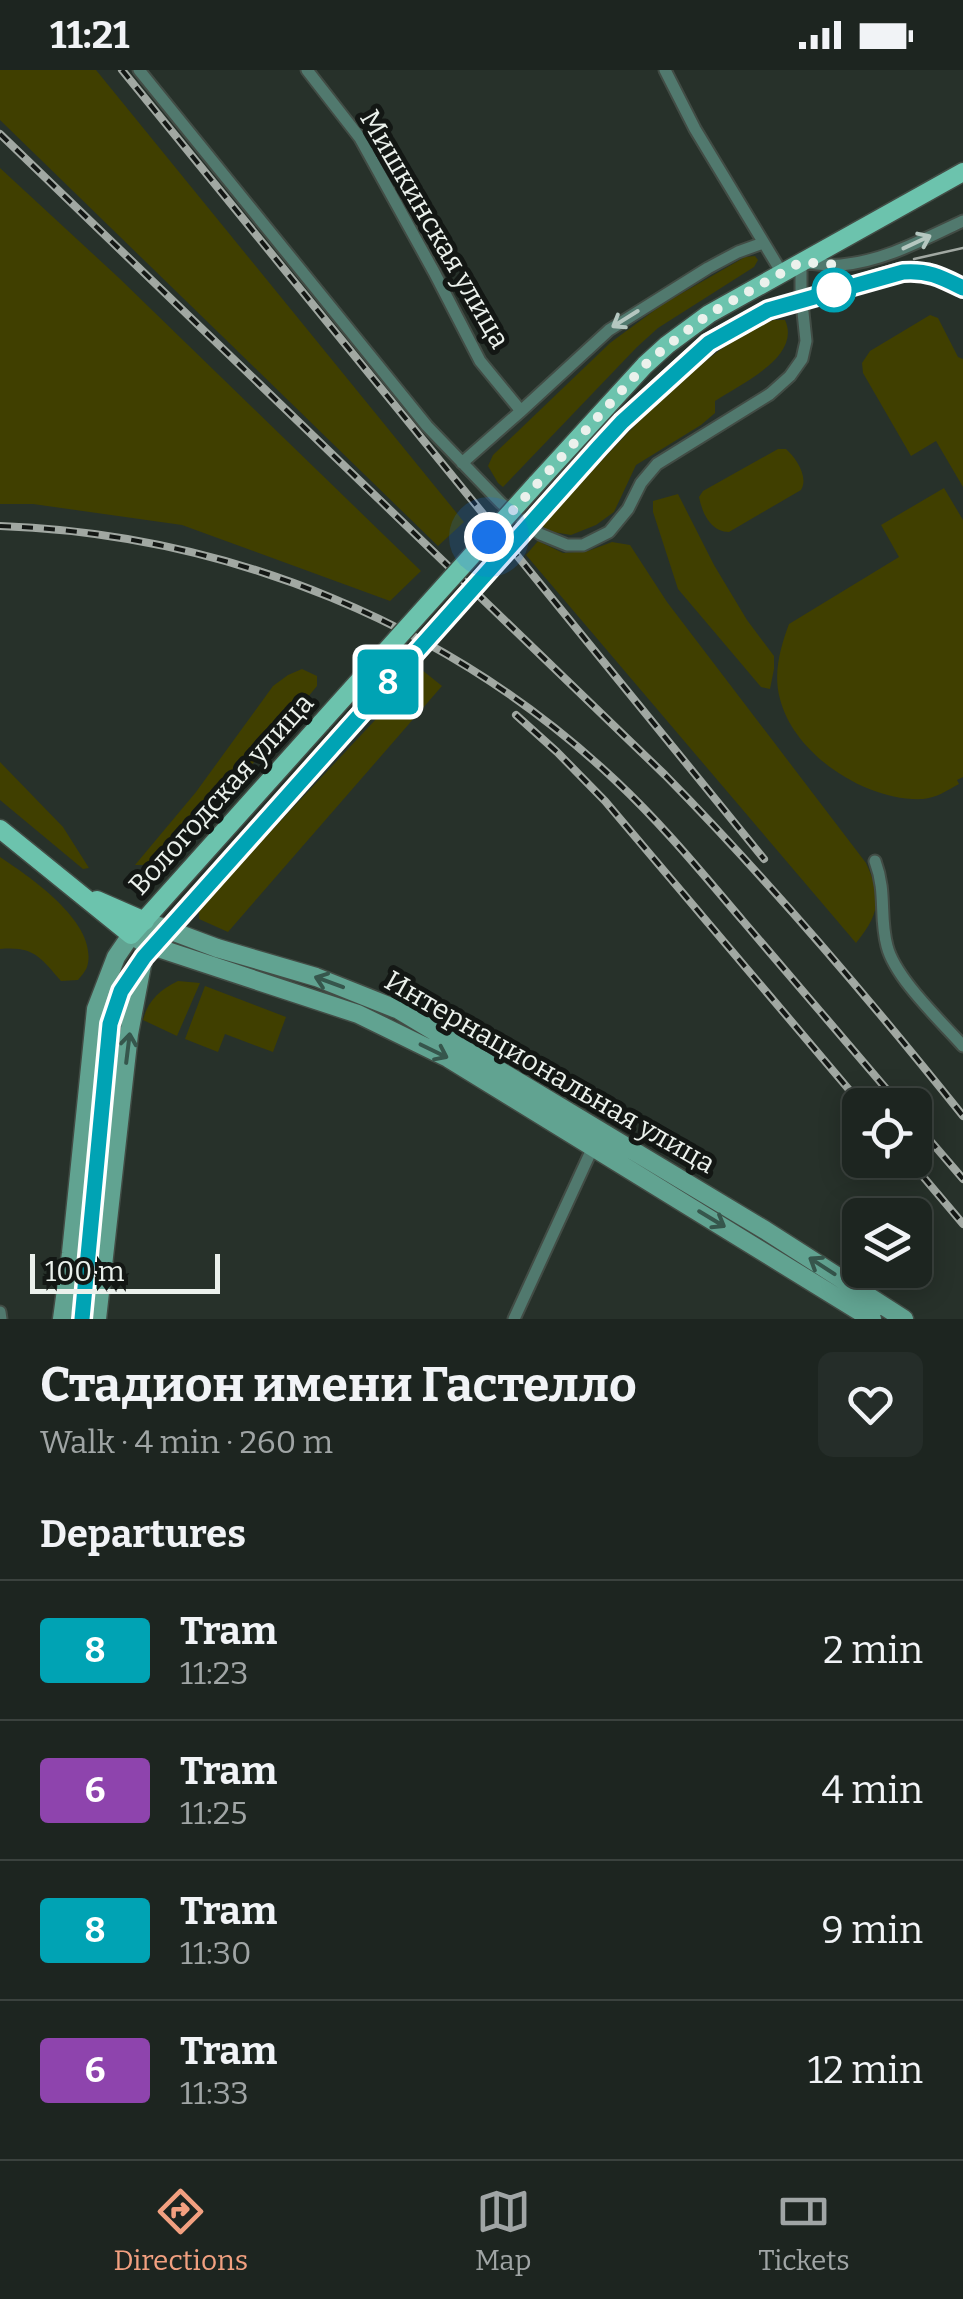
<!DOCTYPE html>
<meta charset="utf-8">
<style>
:root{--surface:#1d2520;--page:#252d29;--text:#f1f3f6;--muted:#a0a5a5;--line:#3b423e;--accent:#f2a080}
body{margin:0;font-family:Bitter,serif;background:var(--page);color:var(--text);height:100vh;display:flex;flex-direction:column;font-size:38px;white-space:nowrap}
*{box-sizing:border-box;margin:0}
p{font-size:32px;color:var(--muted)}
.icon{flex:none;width:55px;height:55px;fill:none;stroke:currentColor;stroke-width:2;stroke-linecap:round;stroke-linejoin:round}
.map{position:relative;height:1249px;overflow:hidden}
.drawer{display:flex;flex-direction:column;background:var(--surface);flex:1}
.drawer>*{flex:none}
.badge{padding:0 20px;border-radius:8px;font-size:35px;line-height:65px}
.buttons{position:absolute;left:842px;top:1018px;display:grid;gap:20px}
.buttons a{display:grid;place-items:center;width:90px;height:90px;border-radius:15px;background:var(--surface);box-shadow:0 5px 25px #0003,0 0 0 2px var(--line);font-size:50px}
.scale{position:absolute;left:30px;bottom:25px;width:190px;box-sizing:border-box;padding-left:10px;border:5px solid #ebf1ec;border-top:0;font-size:28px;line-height:35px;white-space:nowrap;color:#ebf1ec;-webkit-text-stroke:8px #131714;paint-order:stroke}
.you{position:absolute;width:50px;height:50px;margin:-25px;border:8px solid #fff;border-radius:50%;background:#1a73e8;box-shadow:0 0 0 15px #1a73e833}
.map>.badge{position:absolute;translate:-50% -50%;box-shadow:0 0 0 5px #fff}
h2{padding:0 40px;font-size:38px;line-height:90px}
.round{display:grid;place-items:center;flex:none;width:105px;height:105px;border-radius:15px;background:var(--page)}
.head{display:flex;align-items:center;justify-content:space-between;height:170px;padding:0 40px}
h1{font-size:48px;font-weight:700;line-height:75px}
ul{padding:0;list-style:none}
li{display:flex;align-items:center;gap:30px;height:140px;padding:0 40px;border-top:2px solid var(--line)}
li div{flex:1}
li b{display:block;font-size:38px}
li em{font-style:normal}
li .badge{min-width:110px;font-weight:700;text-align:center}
.status{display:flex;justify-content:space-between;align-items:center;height:70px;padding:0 50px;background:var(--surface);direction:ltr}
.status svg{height:28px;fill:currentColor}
.menu{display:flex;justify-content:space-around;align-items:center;height:140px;border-top:2px solid var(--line);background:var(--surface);font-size:28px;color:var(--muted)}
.menu a{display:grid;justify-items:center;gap:5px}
.menu .current{color:var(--accent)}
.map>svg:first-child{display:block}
.green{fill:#403f00}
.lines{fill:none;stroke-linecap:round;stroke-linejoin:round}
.street-casing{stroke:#424c45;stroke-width:15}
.secondary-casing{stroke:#424c45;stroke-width:21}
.primary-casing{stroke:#424c45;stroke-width:21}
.street{stroke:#51796e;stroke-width:11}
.secondary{stroke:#61a391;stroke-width:18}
.primary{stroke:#6cc3ad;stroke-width:18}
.tram{stroke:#a1a8a2;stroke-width:2.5}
.rail-casing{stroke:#a1a8a2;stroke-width:8}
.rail{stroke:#131714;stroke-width:4;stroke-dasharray:11;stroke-linecap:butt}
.primary-bridge-casing{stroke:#424c45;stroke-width:21;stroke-linecap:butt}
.primary-bridge{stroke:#6cc3ad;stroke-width:18}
.oneway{stroke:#b5c7c0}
.oneway2{stroke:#36564c}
.line-casing{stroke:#fff;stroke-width:22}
.line{stroke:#00a3b4;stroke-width:15}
.walk{stroke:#ebf1ec;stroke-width:10;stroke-dasharray:0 18}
.stop-dot{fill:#fff;stroke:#00a3b4;stroke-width:5}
.labels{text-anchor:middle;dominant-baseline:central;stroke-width:10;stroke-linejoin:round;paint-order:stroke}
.street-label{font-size:28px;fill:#ebf1ec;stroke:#131714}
</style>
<div class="status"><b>11:21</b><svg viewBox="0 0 49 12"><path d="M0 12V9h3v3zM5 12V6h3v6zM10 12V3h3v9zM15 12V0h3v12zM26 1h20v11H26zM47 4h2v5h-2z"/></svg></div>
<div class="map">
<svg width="963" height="1249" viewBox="0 0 963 1249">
<rect width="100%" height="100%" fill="#27312a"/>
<path class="green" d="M0,0h96l368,452 -26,24 -438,-426z
M0,98l119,110 302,293 -31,30 -208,-76 -149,-21h-33z
M755,186l3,4 -4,7 -96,61 -21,19 -134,140 -5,-4 -10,-17 5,-11 117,-112 53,-39 82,-47z
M930,245l8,3 20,39 5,2v128l-27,-46 -25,15 -48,-83 -1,-10 8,-12z
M774,250h11c17,37 -45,64 -70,81v12l-14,12 -65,40 -22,47 -18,13 -25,10 -24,-4 -5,-6c52,-55 101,-113 159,-160 22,-18 46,-37 73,-45z
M778,379h8c10,9 23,28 15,41l-72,42c-18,0 -27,-19 -30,-35l4,-6z
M944,418l19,32v257l-6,3 2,4c-11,6 -23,14 -36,15 -56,3 -129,-44 -143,-100 -7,-25 0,-51 9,-75l110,-67 -18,-32z
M678,424l36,71 33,55 27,36v13l-4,20 -9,-2 -83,-98 -25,-77v-11z
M538,471l25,12 25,-2 24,-9 18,3 37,57 199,261c16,34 14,51 -10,80l-330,-388z
M302,599l15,7v10l-135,163c-14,12 -29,17 -47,16l61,-73 77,-106 15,-11z
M422,600l20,16 -214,246 -29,-13v-11z
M0,692l63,65 26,41 -6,1 -83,-69z
M0,787c30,20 100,67 87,110 0,2 -8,12 -9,13l-17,1c-21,-24 -27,-35 -61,-32z
M178,911l22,2 -23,53 -34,-16c5,-20 17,-30 35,-39z
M205,916l81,31 -13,35 -48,-18 -7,18 -33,-13z"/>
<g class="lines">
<defs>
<path id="street" d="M139,0l288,356 74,77 39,31 27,11h16l26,-13 19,-23 13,-26 16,-19 113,-70 20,-18 12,-17 4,-18 -5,-48v-30c13,0 27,3 40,2 44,-4 83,-26 122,-44
M307,0l53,68 74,134 46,89 41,50
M665,0l30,59 87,144
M462,393l59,-52 88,-81 99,-62 30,-16 25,-9
M875,791c12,32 4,55 12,85 8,32 53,74 76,100
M0,1242l1,7
M514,1249l79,-172"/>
<path id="secondary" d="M62,1249l9,-66 25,-244 20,-52 15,-22 15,9 212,70 90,44 424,261
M97,1249l32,-285 17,-90 -1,-23 72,27 99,29 83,33 366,220 139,89"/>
<path id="primary" d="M536,414l109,-119 22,-20 42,-31 254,-142
M0,759l131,106 191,-213
M97,830l48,21"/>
</defs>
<use href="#street" class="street-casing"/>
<use href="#secondary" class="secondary-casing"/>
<use href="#primary" class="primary-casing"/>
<use href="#street" class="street"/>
<use href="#secondary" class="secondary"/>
<use href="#primary" class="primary"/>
<path class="tram" d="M914,189l49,-11
M76,1249l29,-308 6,-21 10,-17 211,-241 284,-317 87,-80 62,-32 134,-40 31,1 33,14"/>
<defs>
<path id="rail" d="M122,0l642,789
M0,64l665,641c106,108 203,222 298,341
M0,456c228,8 450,98 616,255 46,43 86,92 127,140 52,61 105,123 157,184
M516,645l41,37 48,49 257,304
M915,1053l48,56
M909,1090l54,64"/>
</defs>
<use href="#rail" class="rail-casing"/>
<use href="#rail" class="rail"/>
<defs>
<path id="primary-bridge" d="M322,652l214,-238"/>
</defs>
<use href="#primary-bridge" class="primary-bridge-casing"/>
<use href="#primary-bridge" class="primary-bridge"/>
</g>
<defs><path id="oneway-shaft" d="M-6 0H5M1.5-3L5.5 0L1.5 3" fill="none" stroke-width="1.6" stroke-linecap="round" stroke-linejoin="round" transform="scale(2.5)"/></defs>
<g class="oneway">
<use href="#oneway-shaft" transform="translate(917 172) rotate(-25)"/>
<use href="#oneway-shaft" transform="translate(625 249) rotate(148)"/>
</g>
<g class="oneway2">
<use href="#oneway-shaft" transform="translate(329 912) rotate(-160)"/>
<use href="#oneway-shaft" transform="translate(128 978) rotate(-83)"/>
<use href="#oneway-shaft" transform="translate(434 981) rotate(26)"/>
<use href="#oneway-shaft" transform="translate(712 1149) rotate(31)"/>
<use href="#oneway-shaft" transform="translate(822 1196) rotate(-147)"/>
</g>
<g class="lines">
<defs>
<path id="line" d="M82,1249l28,-295 11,-33 23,-34 455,-510 23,-25 87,-79 59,-33 135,-38c25,-2 38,5 60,16"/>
</defs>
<use href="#line" class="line-casing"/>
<use href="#line" class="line"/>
<path class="walk" d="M489,467l156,-172 22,-19 42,-32 92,-52 38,3 -5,25"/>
</g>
<circle class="stop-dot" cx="834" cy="220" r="20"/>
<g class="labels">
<g class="street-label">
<text transform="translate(435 159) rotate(60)">Мишкинская улица</text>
<text transform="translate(221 724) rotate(-48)">Вологодская улица</text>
<text transform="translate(550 1002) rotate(30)">Интернациональная улица</text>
</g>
</g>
</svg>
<div class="buttons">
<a><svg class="icon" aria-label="locate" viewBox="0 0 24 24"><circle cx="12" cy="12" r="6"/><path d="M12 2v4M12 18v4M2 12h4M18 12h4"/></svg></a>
<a><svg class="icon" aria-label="layers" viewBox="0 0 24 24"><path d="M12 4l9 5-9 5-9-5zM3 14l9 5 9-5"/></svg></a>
</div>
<div class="scale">100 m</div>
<div class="you" style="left:489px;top:467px"></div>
<b class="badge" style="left:388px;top:612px;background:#00a3b4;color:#fff">8</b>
</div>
<section class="drawer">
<div class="head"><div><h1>Стадион имени Гастелло</h1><p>Walk · 4 min · 260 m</p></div><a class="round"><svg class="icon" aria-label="heart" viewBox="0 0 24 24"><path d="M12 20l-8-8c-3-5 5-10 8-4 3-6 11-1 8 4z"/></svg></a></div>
<h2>Departures</h2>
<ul>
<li><span class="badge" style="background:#00a3b4;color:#fff">8</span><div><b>Tram</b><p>11:23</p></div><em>2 min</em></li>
<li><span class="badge" style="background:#8e44ad;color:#fff">6</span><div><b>Tram</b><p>11:25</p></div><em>4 min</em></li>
<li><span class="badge" style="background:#00a3b4;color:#fff">8</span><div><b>Tram</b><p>11:30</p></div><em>9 min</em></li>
<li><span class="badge" style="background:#8e44ad;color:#fff">6</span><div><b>Tram</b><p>11:33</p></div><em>12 min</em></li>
</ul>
</section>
<nav class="menu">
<a class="current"><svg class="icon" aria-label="directions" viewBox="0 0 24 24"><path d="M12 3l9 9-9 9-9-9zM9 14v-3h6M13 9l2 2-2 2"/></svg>Directions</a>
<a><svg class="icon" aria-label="map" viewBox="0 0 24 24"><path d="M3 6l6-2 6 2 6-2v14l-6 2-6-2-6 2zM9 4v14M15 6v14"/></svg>Map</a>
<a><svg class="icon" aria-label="tickets" viewBox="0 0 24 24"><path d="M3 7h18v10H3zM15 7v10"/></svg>Tickets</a>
</nav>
